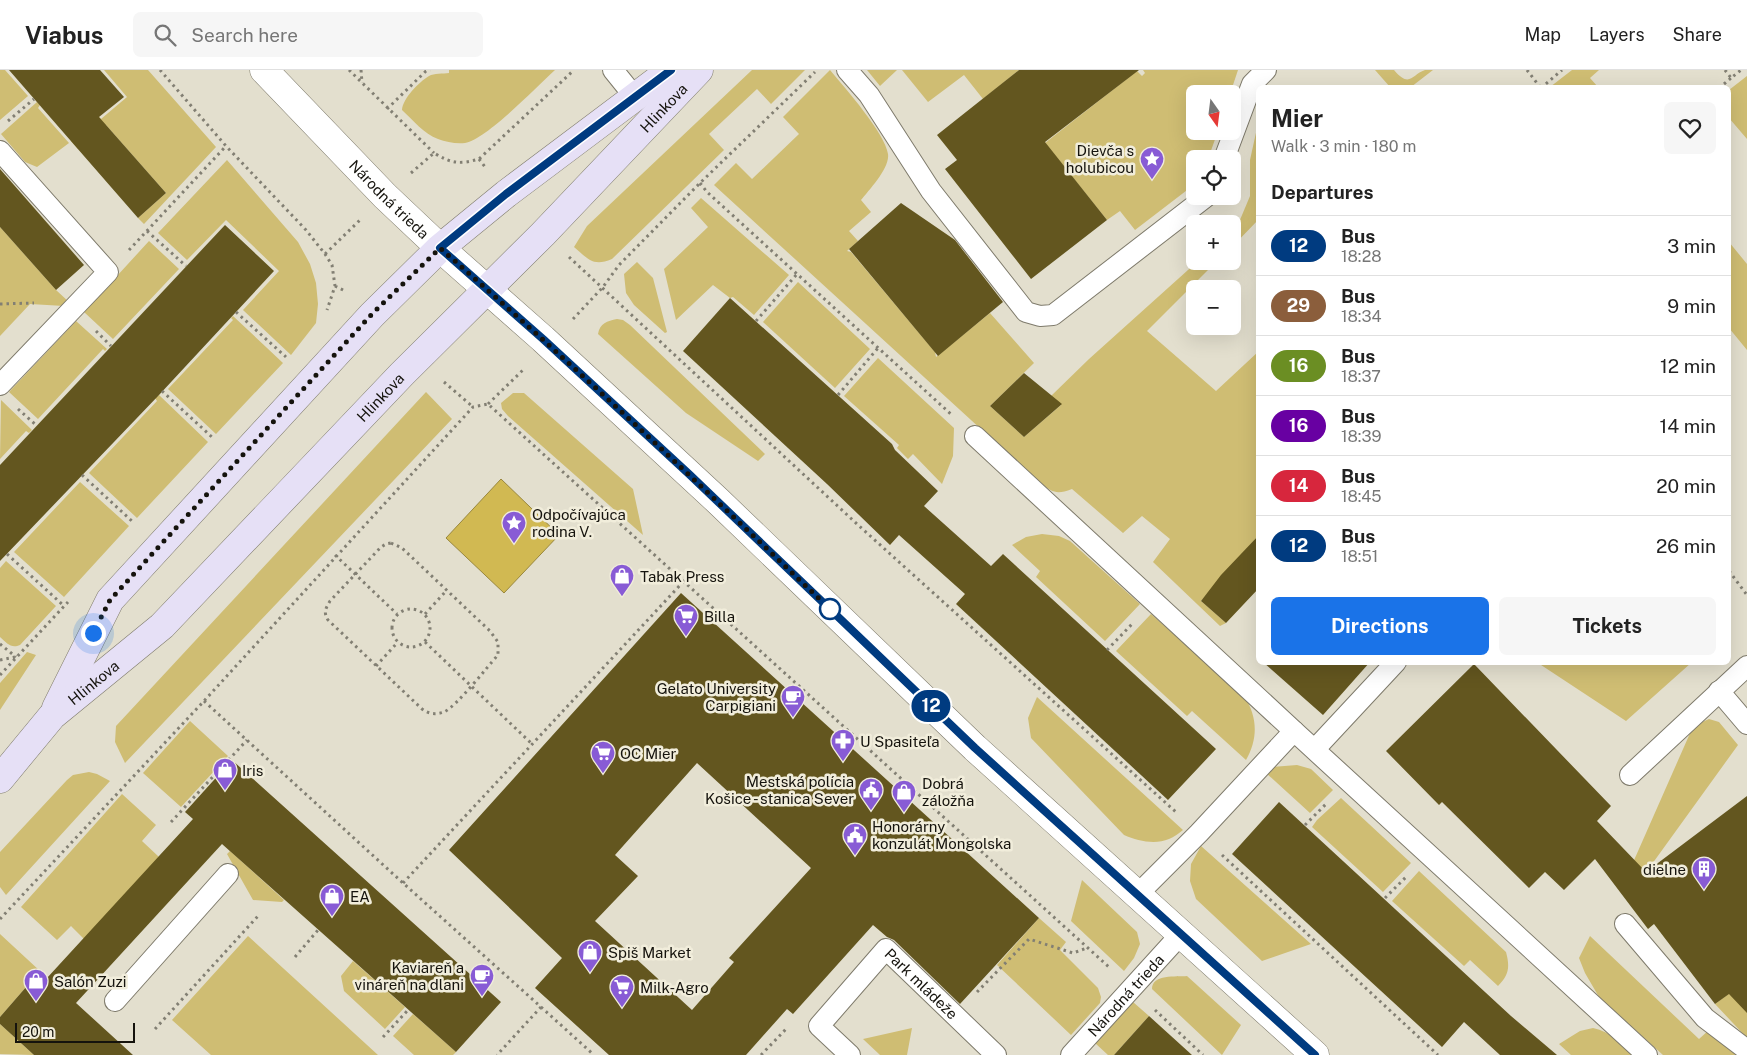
<!DOCTYPE html>
<meta charset="utf-8">
<style>
:root{--surface:#fff;--page:#f6f6f6;--text:#222;--muted:#767676;--line:#e0e0e0;--accent:#1a73e8}
body{margin:0;font-family:"Public Sans",sans-serif;background:var(--page);color:var(--text);height:100vh;display:flex;flex-direction:column;font-size:19px;white-space:nowrap}
*{box-sizing:border-box;margin:0}
p{font-size:16px;color:var(--muted)}
.icon{flex:none;width:28px;height:28px;fill:none;stroke:currentColor;stroke-width:2;stroke-linecap:round;stroke-linejoin:round}
.map{position:relative;flex:1;overflow:hidden}
.panel{position:absolute;left:1256px;top:15px;width:475px;height:580px;display:flex;flex-direction:column;background:var(--surface);border-radius:8px;box-shadow:0 5px 20px #0002}
.panel>*{flex:none}
.badge{padding:0 10px;border-radius:16px;font-size:18px;line-height:32px}
.needle{width:32px;rotate:166deg}
.buttons{position:absolute;left:1186px;top:15px;display:grid;gap:10px}
.buttons a{display:grid;place-items:center;width:55px;height:55px;border-radius:8px;background:var(--surface);box-shadow:0 5px 20px #0002;font-size:25px}
.scale{position:absolute;left:15px;bottom:12px;width:120px;box-sizing:border-box;padding-left:5px;border:2px solid #15130d;border-top:0;font-size:14px;line-height:18px;white-space:nowrap;color:#15130d;-webkit-text-stroke:4px #f1eddb;paint-order:stroke}
.you{position:absolute;width:25px;height:25px;margin:-12px;border:4px solid #fff;border-radius:50%;background:#1a73e8;box-shadow:0 0 0 8px #1a73e833}
.map>.badge{position:absolute;translate:-50% -50%;box-shadow:0 0 0 2px #fff}
h2{padding:0 15px;font-size:19px;line-height:45px}
.round{display:grid;place-items:center;flex:none;width:52px;height:52px;border-radius:8px;background:var(--page)}
.headline{display:flex;align-items:center;justify-content:space-between;height:85px;padding:0 15px}
h1{font-size:24px;font-weight:700;line-height:38px}
.action{display:flex;gap:10px;margin-top:auto;padding:10px 15px}
.action a{flex:1;height:58px;border-radius:8px;background:var(--accent);color:#fff;font-size:20px;font-weight:700;line-height:58px;text-align:center}
.action a+a{background:var(--page);color:var(--text)}
ul{padding:0;list-style:none}
li{display:flex;align-items:center;gap:15px;height:60px;padding:0 15px;border-top:1px solid var(--line)}
li div{flex:1}
li b{display:block;font-size:19px}
li em{font-style:normal}
li .badge{min-width:55px;font-weight:700;text-align:center}
header{display:flex;align-items:center;gap:30px;box-sizing:border-box;height:70px;padding:0 25px;background:var(--surface);border-bottom:1px solid var(--line)}
header strong{font-size:24px}
nav{display:flex;gap:28px;margin-inline-start:auto;font-size:18px}
.search{width:350px;height:45px;background:var(--page);display:flex;align-items:center;gap:12px;box-sizing:border-box;padding:0 18px;border-radius:8px;color:var(--muted);font-size:19px}
.map>svg:first-child{display:block}
.green{fill:#cfbd73}
.water{fill:#d1b952;stroke:#99873d}
.building{fill:#63561f;fill-rule:evenodd}
.lines{fill:none;stroke-linecap:round;stroke-linejoin:round}
.service-casing{stroke:#7e7a6b;stroke-width:22}
.tertiary-casing{stroke:#7e7a6b;stroke-width:29}
.secondary-casing{stroke:#7e7a6b;stroke-width:29}
.path{stroke:#827f73;stroke-width:3;stroke-dasharray:2.5 4;stroke-linecap:butt}
.service{stroke:#fff;stroke-width:20}
.tertiary{stroke:#fff;stroke-width:28}
.secondary{stroke:#e6e0f6;stroke-width:28}
.line-casing{stroke:#fff;stroke-width:11}
.line{stroke:#003b80;stroke-width:8}
.walk{stroke:#15130d;stroke-width:5;stroke-dasharray:0 9}
.stop-dot{fill:#fff;stroke:#003b80;stroke-width:2.5}
.labels{text-anchor:middle;dominant-baseline:central;stroke-width:5;stroke-linejoin:round;paint-order:stroke}
.street-label{font-size:15px;fill:#15130d;stroke:#f1eddb}
.poi-label{font-size:15px;fill:#15130d;stroke:#f1eddb;text-anchor:start}
</style>
<header>
<strong>Viabus</strong>
<div class="search"><svg class="icon" aria-label="search" viewBox="0 0 24 24"><circle cx="10" cy="10" r="6"/><path d="M15 15l6 6"/></svg>Search here</div>
<nav><a>Map</a><a>Layers</a><a>Share</a></nav>
</header>
<div class="map">
<svg width="1747" height="985" viewBox="0 0 1747 985">
<rect width="100%" height="100%" fill="#e3dfce"/>
<path class="green" d="M0,0h5l23,26 -28,24z
M104,0h44l68,77 -72,77 -6,-6 28,-25 -60,-68 -28,24 -7,-8 28,-24 2,2 26,-22z
M449,0h106c-20,18 -67,68 -90,73 -9,1 -19,-1 -27,-4 -14,-5 -25,-19 -36,-29 1,-12 17,-28 27,-34 5,-3 14,-2 20,-3z
M752,0h53l-34,34 -14,-15 -48,45 15,16 -112,109c-19,8 -24,0 -38,-12l13,-21z
M830,0c15,18 55,63 58,84 2,14 -19,36 -27,46l10,12 -22,19 9,10 -11,10 4,1 84,100 1,5 54,-44 44,50 -44,43 34,31 37,-32 -10,-9 38,-37 109,-98h19l-70,70 69,60 43,-40v184l-58,66 25,22 -6,3 -67,-64 17,-23 -28,-23 -19,17 -51,-44c-16,6 -19,3 -31,-5l-327,-299 22,-22 16,16 47,-45 -16,-17z
M867,0h30l-17,16z
M902,0h117l-36,29 -19,-24 -36,27z
M1143,0h95l-8,24h-35v37h23l-10,28h-13v25l-60,46 -15,-19 -13,9 -62,-77 92,-72 5,5 3,-3z
M1375,0h19c16,19 18,4 31,0 3,0 5,0 8,0l-22,17h-21z
M1572,0h27l-9,8 8,9h-48z
M1747,6v63l-18,-21v-28z
M37,32l3,3 -2,3 31,35 -32,24 -12,-5 -24,-28z
M1259,49v100l-26,27v-15l4,-4 13,-31v-36z
M227,90l71,82 12,22 6,19 2,21 -2,19 -25,32 -48,-45 36,-39 -53,-51 -39,40 -29,-27z
M701,128l88,77 -35,40 -21,-18 -3,1 -17,-13 -37,35 -12,-51 44,-42 -17,-19z
M0,157l56,63 13,12 -5,4 -34,-2 -30,32z
M149,171l30,28 -66,70 -29,-27z
M1729,172l18,22v86l-18,-22z
M637,192l16,16 14,54 -2,1 -31,-28 -8,-12 -2,-19z
M798,212l72,67 -35,39 -72,-66z
M233,246l50,47 -67,71 -48,-45 65,-69 -2,-2z
M617,249l6,1 7,5 135,129 -7,7 -72,-48 -88,-79c2,-11 9,-13 19,-15z
M76,251l31,28 -2,2 -2,-2 -65,70 -29,-27z
M878,288l76,70 -1,28 -11,28 -29,-30 -5,5 -11,-11 2,-3 -55,-49z
M426,322l26,27 -327,344 -10,-21 1,-16z
M513,323h11l109,96 10,46 -135,-119 -6,-7 -1,-6z
M159,325l49,47 -71,76 -48,-45 68,-72 -2,-3z
M1,330l31,30 -3,3 -3,-2 -26,28z
M80,412l49,44 -65,71 -50,-45z
M1042,464l17,2 11,5 70,63 -35,37 -69,-64 4,-6 -28,-26 14,-8z
M6,491l50,45 -36,39c-9,4 -13,-2 -20,-8v-69z
M1151,544l93,82c14,21 14,43 2,64l-54,-49 -5,5 -71,-65z
M27,582l9,3 -36,55v-27z
M1538,593h153l-65,58z
M1037,627l146,133c-4,3 -9,7 -14,9 -14,6 -31,2 -45,-4l-93,-97 -3,-20z
M1709,649l10,3 19,23 -91,126 -27,21 71,-161 9,-8z
M190,651l38,35 -47,51 -38,-34z
M1297,695l14,4 22,21 -23,23 -45,-41 7,-5z
M89,702l8,2 13,7 -104,114 -6,-8v-35l67,-72 6,-5z
M122,724l34,31 -14,16 17,16 -75,82 -13,-13 -14,14 -36,-33z
M1341,728l70,65 -28,29 -71,-65 5,-7z
M1201,776l110,98 -49,17 -66,-62 -6,-18 1,-17z
M230,781l54,49 -2,2 -29,-2 -26,-46z
M1419,801l87,81c4,15 3,23 -8,34l-28,-26 -6,6 -72,-65z
M1082,810l55,52 3,12 -6,14 -10,13 -53,-50z
M1039,848l27,24 -6,8 38,38 3,9 -1,6 -29,32 -74,-70z
M0,864l40,37 -40,46z
M248,866l130,119h-167l-39,-35z
M1590,866l109,103 10,-9 32,25h-78l-64,-58 -14,-24 -6,-15z
M353,891l52,46 -20,22 -41,-38 -3,-15z
M1187,906l54,49 -19,30 -70,-66c0,-15 24,-12 35,-13z
M1747,910v58l-32,-34z
M1133,932l16,14 -35,39h-6l-13,-12z
M413,944l43,38 -3,3h-39l-21,-19z
M0,954l34,31 -34,-1z
M912,958l-5,27h-27l-17,-16z
M1593,958c18,4 28,15 41,27h-63l-12,-11 21,-13z"/>
<path class="water" d="M501,409l58,56 -55,58 -58,-55z"/>
<path class="building" d="M9,0h91l24,27 -25,20 67,76 -28,25z
M1019,0h120l-94,72 62,78 -76,59 -86,-110 12,-9 -20,-25z
M0,99l84,96 -28,25 -56,-63z
M901,133l54,37 48,62 -65,54 -89,-107z
M225,155l49,46 -115,124 -159,166v-96z
M730,228l162,146 3,6 43,41 -14,15 67,60 12,-12 213,195 -48,51 -212,-196 9,-10 -66,-59 -9,10 -63,-61 -144,-133z
M1024,303l38,31 -38,33 -34,-31z
M1259,465v53l-33,35 -25,-22 20,-26z
M681,523l358,325 -79,86 -66,-64 -7,-3 -14,-12 -80,89 -6,-5 -41,46h-137l-74,-67 27,-30 -113,-108zM697,693l114,105 -82,90 5,4 -42,48 -97,-89 43,-45 -23,-21z
M1263,592h107l-47,53z
M1474,594l137,142 -14,15 49,51 101,-76v217l-18,-19 -14,10 -61,-80 -6,5 -53,-70 -31,31 -19,-18 -16,16 -87,-86 -3,3 -53,-54z
M232,690l269,242 -45,50 -234,-208 -146,159 57,52h-99l-34,-31v-7l40,-46 7,7 146,-159 -8,-7z
M1279,732l232,214 46,39h-57l-36,-33 -22,25 -210,-193z
M1149,946l43,39h-78z"/>
<g class="lines">
<defs>
<g id="service">
<path d="M613,0l21,26"/>
<path d="M847,0l22,25 62,96 95,121 14,4 13,-1 154,-119"/>
<path d="M0,81l108,121 -108,113"/>
<path d="M1224,89l28,-75 14,-14"/>
<path d="M975,366l319,295"/>
<path d="M1719,621l28,33"/>
<path d="M1315,679l81,-87"/>
<path d="M1630,705l117,-109"/>
<path d="M1138,824l61,-61 95,-102 353,324"/>
<path d="M1625,854l80,94 42,32"/>
<path d="M115,931l113,-127"/>
<path id="s1" d="M850,985l-31,-29 67,-77 110,106"/>
<path id="s2" d="M1071,985l110,-121"/>
</g>
<g id="tertiary">
<path id="s3" d="M264,0l121,126 55,52 103,91 175,162 257,247 340,307"/>
</g>
<g id="secondary">
<path d="M56,638l54,-108 262,-285 68,-67 66,-54 165,-124"/>
<path id="s4" d="M0,709l52,-63 110,-90 240,-252 141,-140 156,-164"/>
</g>
</defs>
<use href="#service" class="service-casing"/>
<use href="#tertiary" class="tertiary-casing"/>
<use href="#secondary" class="secondary-casing"/>
<path class="path" d="M160,0l66,76 80,84 19,24 7,11 3,21 -8,24
M349,0l85,83
M361,0l1,13
M1527,0l13,17
M1725,0l6,8 10,-8
M1724,14l7,-6
M1541,18l21,-18
M387,39l39,-38 4,-1
M8,51l26,-22
M479,89l6,8
M411,103l23,-20c17,10 25,12 45,6l95,-89
M700,113l7,9 246,224
M147,161l39,35
M129,180l97,-104
M325,184l35,-34
M569,187l288,267 320,289
M335,216l10,5
M0,234l34,-1
M236,242l50,45
M573,249l30,-32 16,-22 81,-82 115,-111
M756,251l41,-47
M96,261l15,15
M444,312l29,25
M162,321l51,47
M838,325l40,-47
M488,334l37,-36
M18,339l18,16
M82,405l51,47
M391,473l11,5 88,83 8,11v13c-11,12 -41,51 -54,57 -9,3 -15,2 -22,-3l-94,-89c-5,-8 -2,-12 2,-19l51,-54 5,-3z
M7,484l57,52
M335,485l62,59
M1729,501l18,24
M392 558a19 19 0 1 1 38 0a19 19 0 1 1-38 0Z
M425,544l22,-24
M425,572l107,102
M0,574l16,13
M1107,580l26,-27
M0,590l15,-3
M376,596l22,-24
M0,605l68,-73
M204,631l199,182 138,124 -44,48
M171,752l76,-82
M1305,755l22,-22
M1222,785l216,200
M403,813l280,-301
M1385,828l22,-22
M0,849l204,-218 269,-294 15,-3 622,564
M295,887l23,-27
M977,922l52,-53 44,14 14,-5
M541,937l53,48
M1155,940l48,45
M155,959l103,-113
M383,967l25,-27
M761,985l26,-27"/>
<use href="#service" class="service"/>
<use href="#tertiary" class="tertiary"/>
<use href="#secondary" class="secondary"/>
</g>
<g class="lines">
<defs>
<path id="line" d="M671,0l-165,124 -66,54 103,91 147,136 285,273 340,307"/>
</defs>
<use href="#line" class="line-casing"/>
<use href="#line" class="line"/>
<path class="walk" d="M93,563l17,-33 262,-286 68,-66c135,118 265,241 394,365l-4,-4"/>
</g>
<defs>
<symbol id="sight-pin" viewBox="-11 -11 22 30"><path d="M0 17L-7.5 6A9.5 9.5 0 1 1 7.5 6Z" fill="#885bd5" stroke="#f1eddb"/><path d="M0-6L1.8-2.2L6-1.7L2.9 1.2L3.7 5.4L0 3.3L-3.7 5.4L-2.9 1.2L-6-1.7L-1.8-2.2Z" fill="#fff"/></symbol>
<symbol id="shop-pin" viewBox="-11 -11 22 30"><path d="M0 17L-7.5 6A9.5 9.5 0 1 1 7.5 6Z" fill="#885bd5" stroke="#f1eddb"/><path d="M-5-2.5h2.3a2.7 3.5 0 0 1 5.4 0H5L5.5 6h-11ZM-1.5-2.5h3a1.5 2.3 0 0 0-3 0Z" fill="#fff"/></symbol>
<symbol id="supermarket-pin" viewBox="-11 -11 22 30"><path d="M0 17L-7.5 6A9.5 9.5 0 1 1 7.5 6Z" fill="#885bd5" stroke="#f1eddb"/><path d="M-6-5.5h2.5l.6 2H6L4.5 2H-2.5L-4.4-4H-6ZM-1.5 3.2a1.3 1.3 0 1 0 .1 0ZM3 3.2a1.3 1.3 0 1 0 .1 0Z" fill="#fff"/></symbol>
<symbol id="cafe-pin" viewBox="-11 -11 22 30"><path d="M0 17L-7.5 6A9.5 9.5 0 1 1 7.5 6Z" fill="#885bd5" stroke="#f1eddb"/><path d="M-5.5-4.5H6V0H3Q3 3.5 0 3.5H-2.5Q-5.5 3.5-5.5 0ZM3-3.2v2h1.7v-2ZM-6 4.5H4V6H-6Z" fill="#fff"/></symbol>
<symbol id="pharmacy-pin" viewBox="-11 -11 22 30"><path d="M0 17L-7.5 6A9.5 9.5 0 1 1 7.5 6Z" fill="#885bd5" stroke="#f1eddb"/><path d="M-2-6h4v4h4v4h-4v4h-4v-4h-4v-4h4Z" fill="#fff"/></symbol>
<symbol id="civic-pin" viewBox="-11 -11 22 30"><path d="M0 17L-7.5 6A9.5 9.5 0 1 1 7.5 6Z" fill="#885bd5" stroke="#f1eddb"/><path d="M-.6-6.5H3V-4.5H.6V-3L4-1V1h2V6H-6V1h2V-1L-.6-3ZM-1.2 2.5V6h2.4V2.5Z" fill="#fff"/></symbol>
<symbol id="building-pin" viewBox="-11 -11 22 30"><path d="M0 17L-7.5 6A9.5 9.5 0 1 1 7.5 6Z" fill="#885bd5" stroke="#f1eddb"/><path d="M-4-6H4V6H1V3H-1V6H-4ZM-2.5-4.3h1.7v1.8h-1.7ZM.8-4.3h1.7v1.8H.8ZM-2.5-1h1.7V.8h-1.7ZM.8-1h1.7V.8H.8Z" fill="#fff"/></symbol>
</defs>
<g fill-rule="evenodd">
<use href="#sight-pin" x="1138" y="75" width="28" height="38"/>
<use href="#sight-pin" x="500" y="439" width="28" height="38"/>
<use href="#shop-pin" x="608" y="492" width="28" height="38"/>
<use href="#supermarket-pin" x="672" y="532" width="28" height="38"/>
<use href="#cafe-pin" x="779" y="613" width="28" height="38"/>
<use href="#pharmacy-pin" x="829" y="657" width="28" height="38"/>
<use href="#supermarket-pin" x="589" y="669" width="28" height="38"/>
<use href="#shop-pin" x="211" y="686" width="28" height="38"/>
<use href="#civic-pin" x="857" y="706" width="28" height="38"/>
<use href="#shop-pin" x="890" y="708" width="28" height="38"/>
<use href="#civic-pin" x="841" y="751" width="28" height="38"/>
<use href="#building-pin" x="1690" y="785" width="28" height="38"/>
<use href="#shop-pin" x="318" y="812" width="28" height="38"/>
<use href="#shop-pin" x="576" y="868" width="28" height="38"/>
<use href="#cafe-pin" x="468" y="892" width="28" height="38"/>
<use href="#shop-pin" x="22" y="897" width="28" height="38"/>
<use href="#supermarket-pin" x="608" y="903" width="28" height="38"/>
</g>
<circle class="stop-dot" cx="830" cy="539" r="10"/>
<g class="labels">
<g class="street-label">
<text stroke="none"><textPath href="#s4" startOffset="945">Hlinkova</textPath></text>
<text stroke="none"><textPath href="#s3" startOffset="180">Národná trieda</textPath></text>
<text stroke="none"><textPath href="#s4" startOffset="540">Hlinkova</textPath></text>
<text stroke="none"><textPath href="#s4" startOffset="135">Hlinkova</textPath></text>
<text stroke="none"><textPath href="#s1" startOffset="194">Park mládeže</textPath></text>
<text stroke="none"><textPath href="#s2" startOffset="81">Národná trieda</textPath></text>
</g>
<g class="poi-label">
<text x="1134" y="80" text-anchor="end">Dievča s<tspan x="1134" dy="17">holubicou</tspan></text>
<text x="532" y="444">Odpočívajúca<tspan x="532" dy="17">rodina V.</tspan></text>
<text x="640" y="506">Tabak Press</text>
<text x="704" y="546">Billa</text>
<text x="776" y="618" text-anchor="end">Gelato University<tspan x="776" dy="17">Carpigiani</tspan></text>
<text x="860" y="671">U Spasiteľa</text>
<text x="620" y="683">OC Mier</text>
<text x="242" y="700">Iris</text>
<text x="854" y="711" text-anchor="end">Mestská polícia<tspan x="854" dy="17">Košice - stanica Sever</tspan></text>
<text x="922" y="713">Dobrá<tspan x="922" dy="17">záložňa</tspan></text>
<text x="872" y="756">Honorárny<tspan x="872" dy="17">konzulát Mongolska</tspan></text>
<text x="1686" y="799" text-anchor="end">dielne</text>
<text x="350" y="826">EA</text>
<text x="608" y="882">Spiš Market</text>
<text x="464" y="897" text-anchor="end">Kaviareň a<tspan x="464" dy="17">vináreň na dlani</tspan></text>
<text x="54" y="911">Salón Zuzi</text>
<text x="640" y="917">Milk-Agro</text>
</g>
</g>
</svg>
<div class="buttons">
<a><svg class="needle" viewBox="-14 -14 28 28"><path d="M0-13l5 13h-10z" fill="#e53935"/><path d="M0 13l5-13h-10z" fill="#767676"/></svg></a>
<a><svg class="icon" aria-label="locate" viewBox="0 0 24 24"><circle cx="12" cy="12" r="6"/><path d="M12 2v4M12 18v4M2 12h4M18 12h4"/></svg></a>
<a>+</a>
<a>−</a>
</div>
<div class="scale">20 m</div>
<div class="you" style="left:93px;top:563px"></div>
<b class="badge" style="left:931px;top:636px;background:#003b80;color:#fff">12</b>
<section class="panel">
<div class="headline"><div><h1>Mier</h1><p>Walk · 3 min · 180 m</p></div><a class="round"><svg class="icon" aria-label="heart" viewBox="0 0 24 24"><path d="M12 20l-8-8c-3-5 5-10 8-4 3-6 11-1 8 4z"/></svg></a></div>
<h2>Departures</h2>
<ul>
<li><span class="badge" style="background:#003b80;color:#fff">12</span><div><b>Bus</b><p>18:28</p></div><em>3 min</em></li>
<li><span class="badge" style="background:#8b5e3c;color:#fff">29</span><div><b>Bus</b><p>18:34</p></div><em>9 min</em></li>
<li><span class="badge" style="background:#6b8e23;color:#fff">16</span><div><b>Bus</b><p>18:37</p></div><em>12 min</em></li>
<li><span class="badge" style="background:#6800a2;color:#fff">16</span><div><b>Bus</b><p>18:39</p></div><em>14 min</em></li>
<li><span class="badge" style="background:#d7263d;color:#fff">14</span><div><b>Bus</b><p>18:45</p></div><em>20 min</em></li>
<li><span class="badge" style="background:#003b80;color:#fff">12</span><div><b>Bus</b><p>18:51</p></div><em>26 min</em></li>
</ul>
<div class="action"><a>Directions</a><a>Tickets</a></div>
</section>
</div>
